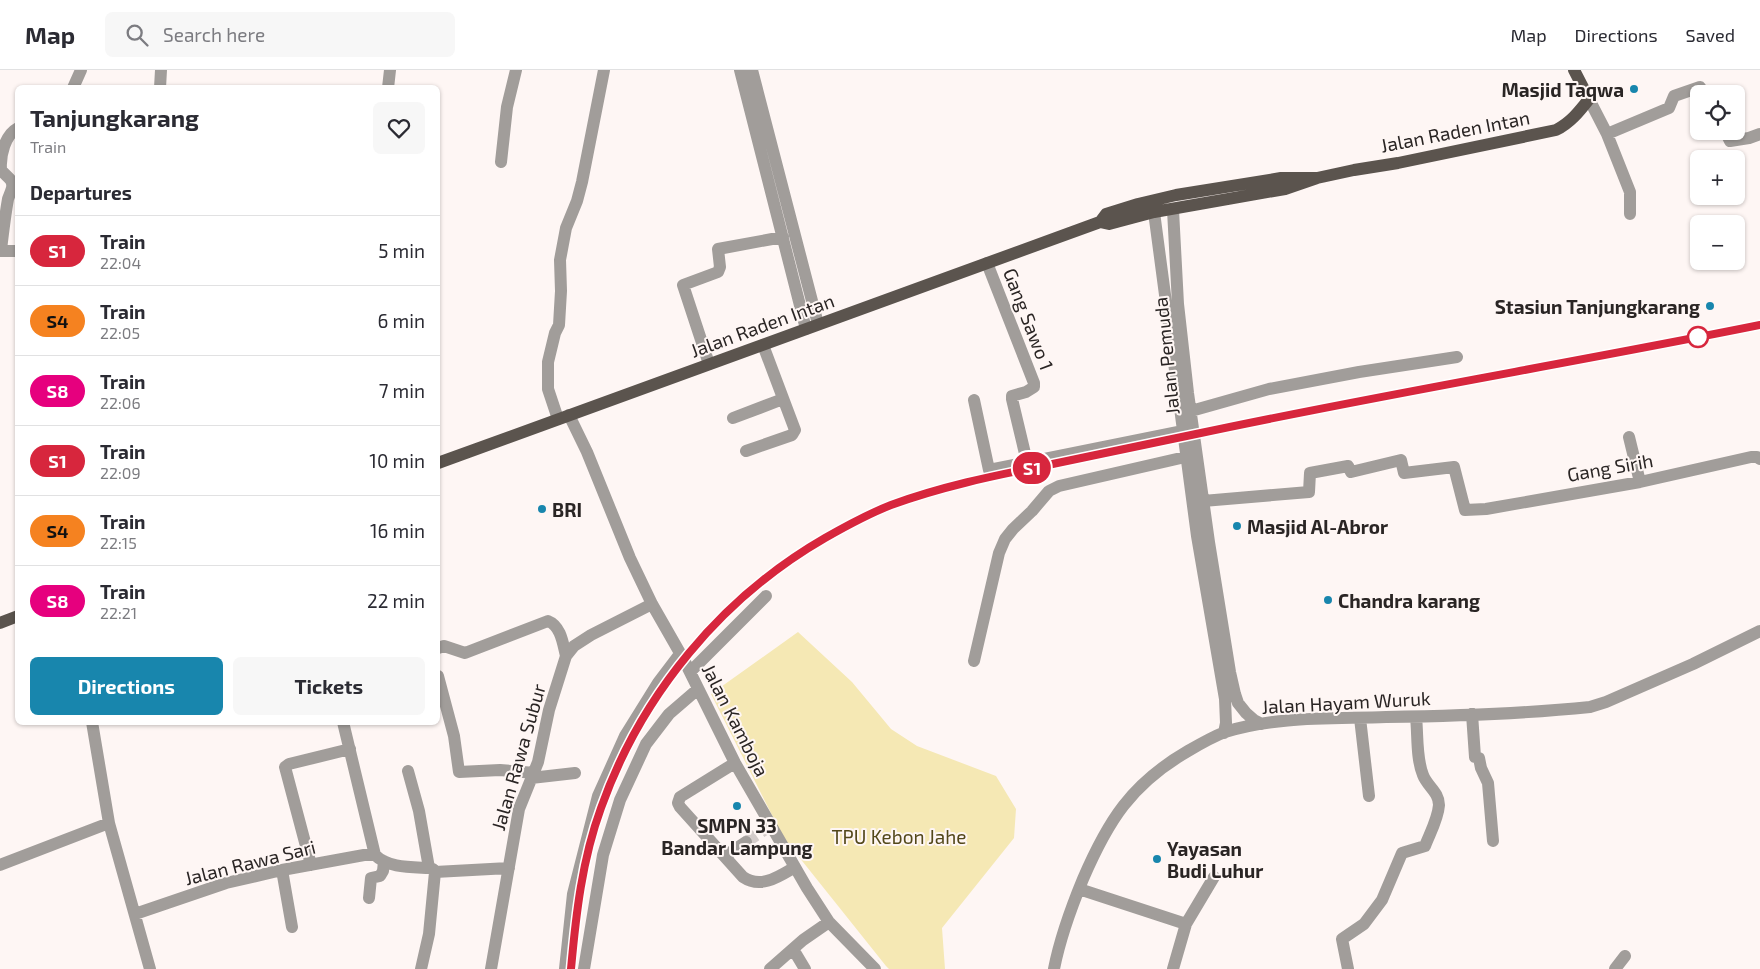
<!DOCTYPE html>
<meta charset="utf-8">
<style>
:root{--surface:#fff;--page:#f7f7f7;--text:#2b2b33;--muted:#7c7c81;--line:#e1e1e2;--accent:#1886ad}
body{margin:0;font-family:"Exo 2",sans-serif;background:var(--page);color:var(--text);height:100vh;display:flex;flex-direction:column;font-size:19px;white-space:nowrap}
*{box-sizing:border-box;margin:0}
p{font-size:16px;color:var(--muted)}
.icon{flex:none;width:28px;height:28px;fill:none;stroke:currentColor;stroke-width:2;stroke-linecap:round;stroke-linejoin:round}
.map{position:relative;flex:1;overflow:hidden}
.side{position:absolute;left:15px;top:15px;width:425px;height:640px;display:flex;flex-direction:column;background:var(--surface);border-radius:8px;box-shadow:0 1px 4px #0004}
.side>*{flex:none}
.badge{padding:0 10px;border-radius:16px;font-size:18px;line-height:32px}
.controls{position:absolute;left:1690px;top:15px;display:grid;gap:10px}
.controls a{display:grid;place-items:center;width:55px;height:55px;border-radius:8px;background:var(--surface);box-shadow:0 1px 4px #0004;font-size:25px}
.map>.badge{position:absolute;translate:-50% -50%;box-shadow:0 0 0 2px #fff}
h2{padding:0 15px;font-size:19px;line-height:45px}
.round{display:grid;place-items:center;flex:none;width:52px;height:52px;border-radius:8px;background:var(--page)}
.overview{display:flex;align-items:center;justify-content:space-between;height:85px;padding:0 15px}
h1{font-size:24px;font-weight:700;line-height:38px}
.primary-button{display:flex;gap:10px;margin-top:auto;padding:10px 15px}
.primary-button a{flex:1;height:58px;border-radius:8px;background:var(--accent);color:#fff;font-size:20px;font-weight:700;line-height:58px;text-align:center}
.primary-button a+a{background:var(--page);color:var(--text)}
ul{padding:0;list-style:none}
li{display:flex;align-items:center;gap:15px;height:70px;padding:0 15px;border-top:1px solid var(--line)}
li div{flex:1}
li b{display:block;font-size:19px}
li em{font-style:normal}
li .badge{min-width:55px;font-weight:700;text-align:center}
header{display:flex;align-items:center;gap:30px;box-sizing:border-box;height:70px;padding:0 25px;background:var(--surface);border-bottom:1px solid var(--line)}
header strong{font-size:24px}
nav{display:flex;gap:28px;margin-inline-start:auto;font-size:18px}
.search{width:350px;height:45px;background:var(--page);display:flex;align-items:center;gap:12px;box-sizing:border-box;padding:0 18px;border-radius:8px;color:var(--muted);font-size:19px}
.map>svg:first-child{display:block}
.green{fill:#f5e8b4}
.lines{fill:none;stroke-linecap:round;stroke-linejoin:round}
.minor-tunnel{stroke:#d4ccca;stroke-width:12;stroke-dasharray:12 6;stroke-linecap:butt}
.minor{stroke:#a19d9a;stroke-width:12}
.major{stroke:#5b544e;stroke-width:12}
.rail{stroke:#7a7473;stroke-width:3;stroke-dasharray:6 6;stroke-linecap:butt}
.line-casing{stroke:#fff;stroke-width:11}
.line{stroke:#d7263d;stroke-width:8}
.poi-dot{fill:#1886ad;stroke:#fef6f4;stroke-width:2}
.stop-dot{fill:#fff;stroke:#d7263d;stroke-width:2.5}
.labels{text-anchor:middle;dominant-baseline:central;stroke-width:4;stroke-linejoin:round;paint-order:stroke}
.poi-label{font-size:19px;font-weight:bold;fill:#2a2524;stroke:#fef6f4;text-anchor:start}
.street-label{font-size:19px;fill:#2a2524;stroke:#fef6f4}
.park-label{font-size:19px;fill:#53481a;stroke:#fef6f4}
</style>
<header>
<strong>Map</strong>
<div class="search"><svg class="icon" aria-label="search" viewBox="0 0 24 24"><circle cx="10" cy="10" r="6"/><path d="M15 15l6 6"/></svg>Search here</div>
<nav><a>Map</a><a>Directions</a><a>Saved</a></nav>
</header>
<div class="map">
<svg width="1760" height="899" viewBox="0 0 1760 899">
<rect width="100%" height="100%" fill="#fef6f4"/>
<path class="green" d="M798,562l54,50 39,47 26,17 79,30 20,33 -2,29 -72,90 3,41h-56l-3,-3 -103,-129 -72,-143z"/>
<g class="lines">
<path class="minor-tunnel" d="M746,772l18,-12"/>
<path class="minor" d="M740,0l66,259
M752,0l66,254
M73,18l8,-18
M160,18l1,-18
M388,18l2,-18
M1589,29l18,35 23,58v22
M1725,61l5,10 19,-3 11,-4
M1607,64l62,-26 5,-12 26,-9 4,7
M501,92l6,-55 9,-37
M1173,140l5,94 10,89 21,149 21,130 5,22 3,9 8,10 8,7 8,4
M1154,142l43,324 28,163 1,24 -2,10
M1,180c2,-17 4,-34 7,-51 1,-3 3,-7 4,-11 2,-10 -8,-12 -11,-19 -1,-14 4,-34 17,-41
M0,181h18
M987,193l47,120v4l-8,5 -14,4v3l15,63
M709,294l-26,-79 35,-13 2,-5 -2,-18 65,-12
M974,330l15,70 194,-39
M1191,341l78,-22 90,-17 98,-15
M569,345l18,37 43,106 22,46 32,56 51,103 72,125 22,34 46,47
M733,348l50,-19
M558,349l-10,-30v-27l7,-29 4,-8 2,-34 -1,-31 6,-32 11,-27 5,-19 22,-112
M1629,367l11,45
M746,381l46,-16 3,-5 -32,-85
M1203,431l106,-9 1,-19 38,-7 3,6 50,-12 3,13 50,-6 11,43 21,-1 154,-27 111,-25h6l3,2
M438,578l6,-2 21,7 83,-32c13,5 15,23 18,35
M974,591l25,-108 6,-14 8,-10 19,-18 17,-20 10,-5 135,-31
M690,602l76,-76
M438,606l16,60 5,36 41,-2 35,3
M1472,644l3,43 4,1 2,10 7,15 5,58
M1360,648l9,78
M92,652l17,101 41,146
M343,652l32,133
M735,693l-55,34 -2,6 2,4 63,70c18,12 35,0 52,-10
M408,701l11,40 10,57
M531,708l44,-5
M375,785c13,13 36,12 54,13l4,1 2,3 -6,62 -8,35
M725,786l21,-14
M0,795l109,-42
M311,795l-26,-98 4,-3 61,-15
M282,800l10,57
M435,802l74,-4
M1079,819l107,35 28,-47
M369,828l2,-20 9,-2 3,-5 1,-10
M135,844l91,-31 56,-13 82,-15h11
M793,879l12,20
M491,899l28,-160 19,-47 11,-52 17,-54 8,-10 17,-11 61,-31
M565,899l8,-75 25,-98 27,-60 33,-53 22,-29
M584,899l19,-114 17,-55 26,-56 23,-30 29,-25
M770,899l33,-29 26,-18
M1054,899c6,-31 17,-61 29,-90 25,-58 48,-95 105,-128 12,-7 24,-14 37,-19 51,-16 108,-13 161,-15 68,-1 136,-3 204,-10l16,-5 87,-38 67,-33
M1173,899l13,-45
M1348,899l-6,-30 22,-15 18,-24 20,-47 23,-7c5,-13 13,-27 14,-41 0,-13 -12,-19 -16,-30 -7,-17 -5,-40 -7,-58
M1615,899l10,-13"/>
<path class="major" d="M1100,152l9,2 45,-12 131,-23 32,-11 37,-8 44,-7 158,-33c14,-7 23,-18 33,-31l-15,-29
M438,393l662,-241 6,-8 32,-10 38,-9 105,-17h36
M0,553l18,-7"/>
<path class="rail" d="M571,899c5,-55 11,-109 30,-161 39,-113 120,-210 224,-270 21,-12 43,-24 66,-33 49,-18 101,-29 152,-39 51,-11 102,-21 153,-32 187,-40 376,-72 564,-109"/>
</g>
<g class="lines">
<defs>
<path id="line" d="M571,899c5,-55 11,-109 30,-161 40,-113 120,-210 224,-270 21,-12 43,-24 66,-33 49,-18 101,-29 152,-39 51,-11 102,-21 153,-32 187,-40 376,-71 564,-109"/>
</defs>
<use href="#line" class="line-casing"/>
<use href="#line" class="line"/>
</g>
<g class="poi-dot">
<circle cx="1634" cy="19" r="5"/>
<circle cx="1710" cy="236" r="5"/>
<circle cx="542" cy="439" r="5"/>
<circle cx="1237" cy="456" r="5"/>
<circle cx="1328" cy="530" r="5"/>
<circle cx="737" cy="736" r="5"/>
<circle cx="1157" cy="789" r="5"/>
</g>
<circle class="stop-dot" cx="1698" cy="267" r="10"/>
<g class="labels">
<g class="poi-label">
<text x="1624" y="19" text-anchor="end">Masjid Taqwa</text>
<text x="1700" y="236" text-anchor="end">Stasiun Tanjungkarang</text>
<text x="552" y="439">BRI</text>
<text x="1247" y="456">Masjid Al-Abror</text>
<text x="1338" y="530">Chandra karang</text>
<text x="737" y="755" text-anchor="middle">SMPN 33<tspan x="737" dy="22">Bandar Lampung</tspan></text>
<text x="1167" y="778">Yayasan<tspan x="1167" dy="22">Budi Luhur</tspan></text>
</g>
<g class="street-label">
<text transform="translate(1455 61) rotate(-11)">Jalan Raden Intan</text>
<text transform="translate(1029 249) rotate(69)">Gang Sawo 1</text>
<text transform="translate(762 255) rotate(-20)">Jalan Raden Intan</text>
<text transform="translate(1166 286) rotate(-96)">Jalan Pemuda</text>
<text transform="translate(1610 397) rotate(-10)">Gang Sirih</text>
<text transform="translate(1346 632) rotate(-3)">Jalan Hayam Wuruk</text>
<text transform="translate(736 650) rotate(63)">Jalan Kamboja</text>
<text transform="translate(518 687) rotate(-74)">Jalan Rawa Subur</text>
<text transform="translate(250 792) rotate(-14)">Jalan Rawa Sari</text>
</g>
<g class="park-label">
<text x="899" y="766">TPU Kebon Jahe</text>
</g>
</g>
</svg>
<div class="controls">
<a><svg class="icon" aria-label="locate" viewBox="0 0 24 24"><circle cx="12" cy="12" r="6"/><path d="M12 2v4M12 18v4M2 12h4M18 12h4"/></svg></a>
<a>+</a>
<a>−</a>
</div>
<b class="badge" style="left:1032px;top:398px;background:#d7263d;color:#fff">S1</b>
<section class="side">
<div class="overview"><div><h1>Tanjungkarang</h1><p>Train</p></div><a class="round"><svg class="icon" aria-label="heart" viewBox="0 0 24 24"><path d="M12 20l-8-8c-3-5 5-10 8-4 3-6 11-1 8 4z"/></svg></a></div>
<h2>Departures</h2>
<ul>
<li><span class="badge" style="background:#d7263d;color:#fff">S1</span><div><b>Train</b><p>22:04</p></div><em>5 min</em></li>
<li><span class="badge" style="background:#f58220;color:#111">S4</span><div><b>Train</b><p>22:05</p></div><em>6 min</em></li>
<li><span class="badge" style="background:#e6007e;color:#fff">S8</span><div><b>Train</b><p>22:06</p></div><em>7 min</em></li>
<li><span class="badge" style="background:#d7263d;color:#fff">S1</span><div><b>Train</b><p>22:09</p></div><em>10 min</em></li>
<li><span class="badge" style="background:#f58220;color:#111">S4</span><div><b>Train</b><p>22:15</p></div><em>16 min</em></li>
<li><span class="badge" style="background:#e6007e;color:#fff">S8</span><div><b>Train</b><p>22:21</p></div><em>22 min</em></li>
</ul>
<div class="primary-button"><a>Directions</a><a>Tickets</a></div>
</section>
</div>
